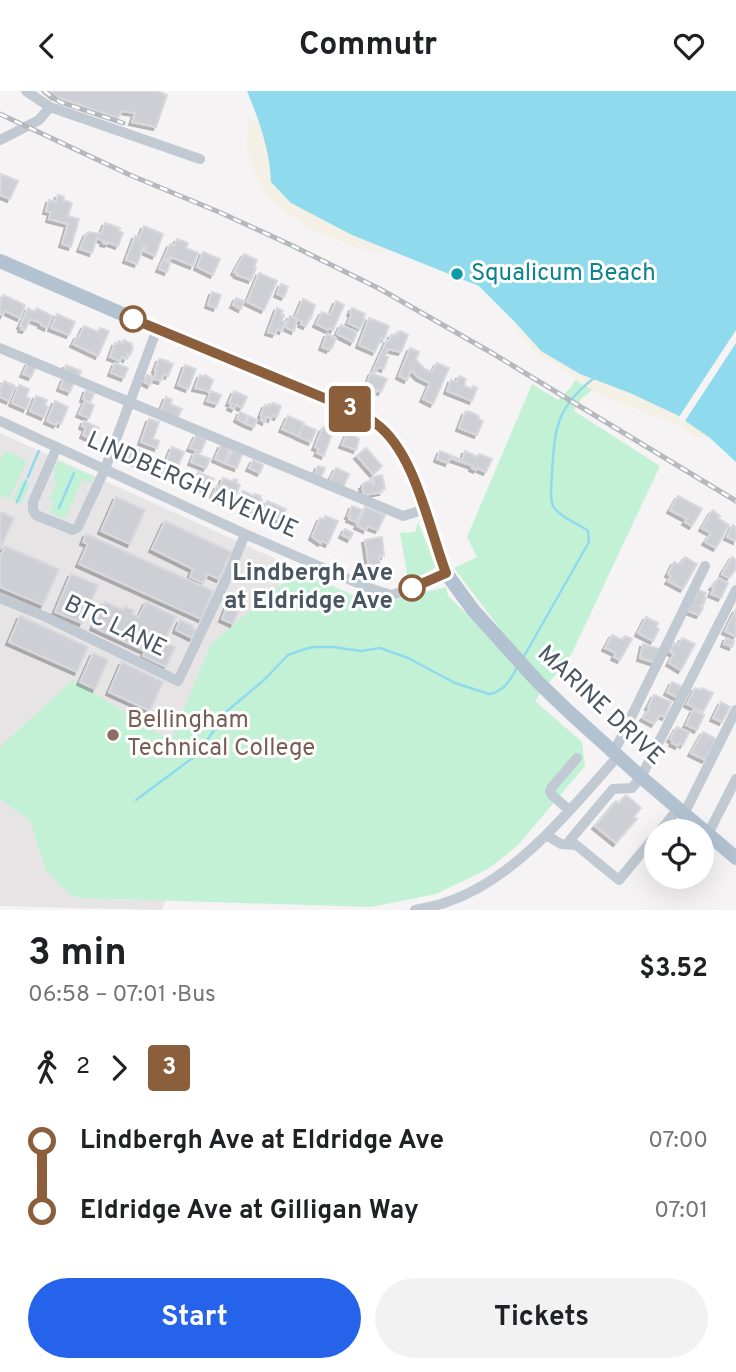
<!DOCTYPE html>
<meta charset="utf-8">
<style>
:root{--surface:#fff;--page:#f2f2f2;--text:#202124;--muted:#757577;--accent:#2563eb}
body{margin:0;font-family:Overpass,sans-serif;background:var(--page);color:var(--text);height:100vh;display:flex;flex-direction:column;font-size:26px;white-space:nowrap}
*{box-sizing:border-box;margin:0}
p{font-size:23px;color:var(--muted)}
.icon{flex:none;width:38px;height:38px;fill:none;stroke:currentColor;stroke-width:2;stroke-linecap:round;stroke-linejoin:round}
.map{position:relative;height:819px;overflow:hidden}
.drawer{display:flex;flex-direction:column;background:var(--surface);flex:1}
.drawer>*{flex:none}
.badge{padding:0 14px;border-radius:5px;font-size:24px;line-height:46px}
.fabs{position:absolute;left:644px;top:728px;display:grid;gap:14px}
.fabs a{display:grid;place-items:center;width:70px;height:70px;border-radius:50%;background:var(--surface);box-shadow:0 7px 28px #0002;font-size:35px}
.map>.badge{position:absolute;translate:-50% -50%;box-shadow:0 0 0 4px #fff}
.legs{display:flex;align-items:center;gap:10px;height:77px;padding:0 28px;font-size:23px}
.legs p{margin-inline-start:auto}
.summary{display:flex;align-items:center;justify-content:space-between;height:119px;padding:0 28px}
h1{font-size:38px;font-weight:700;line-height:52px}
.cta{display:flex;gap:14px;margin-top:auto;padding:14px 28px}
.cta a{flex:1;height:80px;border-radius:42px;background:var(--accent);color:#fff;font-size:28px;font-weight:700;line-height:80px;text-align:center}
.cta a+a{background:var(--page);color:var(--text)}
ul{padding:0 28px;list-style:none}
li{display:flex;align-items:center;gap:24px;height:70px;font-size:26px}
li i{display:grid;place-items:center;width:10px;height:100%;margin:0 9px;background:currentColor}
li i::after{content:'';width:18px;height:18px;margin:-9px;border:5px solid;border-radius:50%;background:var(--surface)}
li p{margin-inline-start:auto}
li:first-child i{background:linear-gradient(#0000 50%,currentColor 0)}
li:last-child i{background:linear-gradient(currentColor 50%,#0000 0)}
header{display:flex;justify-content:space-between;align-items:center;height:91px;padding:0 28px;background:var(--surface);font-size:32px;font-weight:700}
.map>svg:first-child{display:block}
.education{fill:#e6e4e5}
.green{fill:#c3f1d5}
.sand{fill:#f5f0e5}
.water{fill:#90daee}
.pier{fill:#f5f3f3}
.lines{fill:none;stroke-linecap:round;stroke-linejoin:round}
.stream{stroke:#90daee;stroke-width:2.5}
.building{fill:#cdcfd5;stroke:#d7d9de;stroke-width:2;filter:url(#shadow)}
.minor{stroke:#c1cad2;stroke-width:10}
.major{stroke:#b3c2d1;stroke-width:14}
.rail-casing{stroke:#b5b8bd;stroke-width:5}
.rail{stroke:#fff;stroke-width:2.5;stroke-dasharray:8;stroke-linecap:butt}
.line-1-casing{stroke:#fff;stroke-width:16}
.line-1{stroke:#8b5e3c;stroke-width:10}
.culture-dot{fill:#0f9aa8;stroke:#fff;stroke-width:2.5}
.stop-1-dot{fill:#fff;stroke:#8b5e3c;stroke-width:3.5}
.education-dot{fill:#8d6e63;stroke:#fff;stroke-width:2.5}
.labels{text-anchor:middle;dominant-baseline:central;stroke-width:6;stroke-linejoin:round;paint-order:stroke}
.culture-label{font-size:24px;fill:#0d838f;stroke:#fff;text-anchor:start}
.street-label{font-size:24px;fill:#4a5661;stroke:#fff}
.stop-label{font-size:24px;font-weight:bold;fill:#4a5661;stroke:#fff;text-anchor:end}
.education-label{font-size:24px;fill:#785e54;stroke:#fff;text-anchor:start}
</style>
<header><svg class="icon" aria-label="back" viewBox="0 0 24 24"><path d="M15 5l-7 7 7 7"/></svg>Commutr<svg class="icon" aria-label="heart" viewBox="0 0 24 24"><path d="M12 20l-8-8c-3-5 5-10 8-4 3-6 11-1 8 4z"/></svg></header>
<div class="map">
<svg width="736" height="819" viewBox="0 0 736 819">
<defs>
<filter id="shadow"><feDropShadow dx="-3" dy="3" stdDeviation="0" flood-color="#0004"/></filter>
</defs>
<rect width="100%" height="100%" fill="#f5f3f3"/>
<path class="education" d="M0,342l287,131 -125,346 -162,-4z"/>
<path class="green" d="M580,283l17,12 -16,13 -7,12 86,55 -88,187 -37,48 47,41 3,24 -68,80 -29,23 -52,25 -65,13 -286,-9 -13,-2 -26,-25 -16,-51 -30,-21v-52l73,-67 98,61 40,-97 87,-74 76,35 72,-18 2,9 39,38 11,-8 -44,-58 23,-11 -10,-20 65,-153 26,16 11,-11z
M5,359l22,11 -18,38 -9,-4v-35z
M58,370l36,16 -3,6 -8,-4 -18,40 -16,-7 5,-11 -5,-2 8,-16 -4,-2 3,-8 -3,-1z
M22,389l8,3 -9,21 -8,-4z
M418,431l18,45 -23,15 -5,-2 -8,-47 15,-1z"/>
<path class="sand" d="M248,28l12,4 226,160 224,155 -15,-1 -14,-10 -72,-29 -28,-14 -14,-12 -32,-20 -17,-20 -3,-10 -36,-36 -89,-36 -18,3 -62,-24 -27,-19 -17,-16 -10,-17 -9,-29z"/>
<path class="water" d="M247,0h489v371l-26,-24 -33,-23 -47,-22 -50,-19 -39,-23 -26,-29 -36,-36 -127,-51 -61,-32 -20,-21c-1,-31 -12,-62 -24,-91z"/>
<path class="pier" d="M736,239v13l-53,81 -6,-4z"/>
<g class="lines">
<path class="stream" d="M35,369l4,-9
M28,386l6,-15
M17,411l9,-21
M59,417l15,-35
M523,567l66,-116 -1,-11c-10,-8 -29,-14 -35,-25 -4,-9 -1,-23 -1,-33 3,-46 4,-65 42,-95
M136,709l62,-46 28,-42 39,-33 23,-24 14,-5 11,-3h20l28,4 19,-3 28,10 47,25 34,11c15,-2 22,-15 29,-28"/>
</g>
<path class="building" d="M48,0h109l10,4 -11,32 -24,-5 3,-9 -13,-2 -4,7 -64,-22z
M1,83l17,7 -8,18 -10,-4z
M58,104l6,2 -1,3 9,3 -4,13 11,3 -8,28 -9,-3 6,-20 -19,-5 2,-7 -5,-1 3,-11 7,2z
M105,132l15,5 -1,3 4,2 -5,13 -11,-4v2l-4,-1 1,-2 -7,-3 -5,15 -12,-4 6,-15 1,1 1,-3 13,2z
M144,135l19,8 -8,22 -11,-5 2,-4 -2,-1 -7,18 -11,-4 9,-24 4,2z
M177,148l11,4 -2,5 12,5 -5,13 -22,-9 -1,3 -6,-2 6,-14 4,2z
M203,161l17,7 -7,16 -16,-8z
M244,163l13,6 -3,7 2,1 -5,12 -14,-5 1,-1 -4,-2z
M163,169l7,3 -3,9 -8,-3z
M259,182l18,8 -13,29 -17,-8z
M281,193l7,3 -4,10 -7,-3z
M212,201l9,3 -5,13 -8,-3z
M3,204l22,10 -5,13 -15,-7 -2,4 -3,-1v-11z
M236,207l8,3 -3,8 -8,-4z
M303,208l12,6 -4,13 -1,-1 -4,9 -5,-2 1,-3 -5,-2 -3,12 -9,-4 5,-11 5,2z
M336,210l8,4 -11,25 -4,-2 -1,2 -12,-6 6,-12 8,3z
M28,217l7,4 2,-4 15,8 -5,12 -6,-3v-2l-11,-4 -5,11 -4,-1 1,-3h-2z
M277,217l6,3 -2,3 3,1 -2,6 3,1 -3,9 -5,-2 -2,5 -7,-2z
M352,217l13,6 -2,4 2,1 -5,10 -12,-6 4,-9 -2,-1z
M57,223l18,8 -6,13 -18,-7z
M369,227l20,8 -5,13 -3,-1 -6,14 -16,-7z
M341,234l16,7 -4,10 -16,-8z
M84,235l14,6 2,-4 9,3 -11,25 -25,-12 4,-8 2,1z
M400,240l8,4 -7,17 -13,-3 -3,7 3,1 -4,12 -5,-2 -5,7 -2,-1 15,-33 2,1 2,-6 5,1 1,-4 2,1z
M327,243l9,4 -4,10 -2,-1 -1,3 -7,-3z
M124,249l8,4 -1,2 2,1 -3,8 -2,-1 -2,5 -4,-2 -2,4 -10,-4 5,-14 2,1 2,-3 4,2z
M410,257l9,4 -3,8 9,9 7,3 5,-9 12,5 -16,36 -10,-5 7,-16 -11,-5 -8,-8 -4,10 -8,-4z
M159,268l9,2 -1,1 6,2 -5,12 -4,-2 -3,7 -7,-2 2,-8 -1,-1z
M28,272l8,3 -5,11 -8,-3z
M115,272l13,5 -4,10 -13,-5z
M66,274l15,6 -2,6 -15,-6z
M185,274l11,4 -8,20 -10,-4z
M371,282l16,6 -6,13 -5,-2 -1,3 -4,-2 -1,2 -5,-3z
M147,284l6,2 -3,8 -6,-3z
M200,284l5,2v-2l8,5 -4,11 -14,-3z
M459,285l7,3 -2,7 8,3 1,-3 4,2 -5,13 -25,-10 4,-11 6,2z
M64,287l10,4 -4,10 -10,-4z
M4,290l11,5 -6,15 -9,-4v-12l2,1z
M19,294l10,4 -3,8 4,2 -4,10 -14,-6z
M86,299l8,4 -4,8 -7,-3z
M211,300l10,4 -4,9 -10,-3z
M234,300l13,6 -5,11 -6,-3 -2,4 -4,-2 2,-3 -3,-1z
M36,305l11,4 -2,5 3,2 -4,10 -14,-6z
M166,306l6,3 -2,4 12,5 -5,10 -17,-7z
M55,310l13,6 -7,17 -4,-2 -1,3 -9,-4z
M85,310l9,4 -5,13 -10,-4z
M273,312l8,3 -4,11 -5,-2 -1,4 -5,-3 -1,6 -4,-2 1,-4 -1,-1 4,-10 3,1 1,-2 3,1z
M468,320l11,5 -1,3 5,2 -6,14 -18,-7 6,-16 2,1z
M240,321l8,4 -4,7 -7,-4z
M249,325l8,4 -3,7 -8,-3z
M288,325l16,7 -2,5 2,-3 12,5 -5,12 -12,-5 2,-7 -3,6 -16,-7z
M149,328l10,3 -6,17 6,2 -2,7 -16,-6z
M84,330l15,7 -3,5h2l-5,7 -10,-5 3,-7 -4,-2z
M324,336l9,4 -9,25 -7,-3 2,-4 -4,-2 7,-18 1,1z
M348,341l11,7 -3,11 -14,-5z
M196,344l10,4 -5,13 -11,-4z
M221,354l9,4 -6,14 -9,-4z
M131,356l25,11 -5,12 -25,-11z
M172,356l12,5 -6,14 -4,2 -3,8 -9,-4z
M366,357l16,18 -9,8 -16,-18z
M232,359l10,4 -5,14 -11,-4z
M440,360l22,9 3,-9 13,6 1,-3 13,5 -6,13 -9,-4 -1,2 -4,-2 1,-2 -23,-8 -2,5 -11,-4z
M195,362l15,6 -4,9 -15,-6z
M253,369l10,5 -3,8 -11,-5z
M318,375l7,2 -4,10 -7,-2z
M336,377l13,6 -6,14 -14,-6z
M198,381l16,7 -5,12 -16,-7z
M382,384l3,14 -4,1 1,2 -18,3 -2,-9h2v-3l8,-3v4h2l-1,-7z
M223,387l10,4 1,-3 3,1 -1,3 4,2 -7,16 -10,-5 -1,3 -9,-4 4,-9 3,1z
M243,400l11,5 1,-2 6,2 -1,2 2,2 -4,11 -4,-2 -1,3 -11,-5 2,-5 -5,-2z
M678,405l24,13 -10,17 -7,-4 2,-3 -17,-9z
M116,406l29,13 -15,34 -29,-13z
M267,410l19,8 -5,11 -14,-5 -1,3 -5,-2z
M352,415l10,4 -6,12 -7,-3 1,-3h-2z
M365,416l20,8 -7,15 -11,-4 -1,4 -9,-4z
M713,419l7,6 -2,2 11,7 -13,23 -11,-6 6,-9 -9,-5 9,-16z
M1,421l13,6 -14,31v-35z
M325,425l13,5 -10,23 -6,-3 -1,2 -9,-6 8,-19 4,2z
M165,430l66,31 -12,27 -11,-5 -5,9 -13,-6 3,-8 -41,-20z
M733,434l3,2v14l-9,-4z
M345,438l8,4 -3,6 -8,-4z
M86,443l127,57 -12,28 -122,-55 9,-20 -5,-2z
M382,446l2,19h-5l1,10 -11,1 -4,-27z
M5,455l54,23 -16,36 -43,-18v-30z
M685,466l12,7 -14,25 -15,-8 3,-5 -3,-2 6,-12 6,3z
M732,466l4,3v9l-7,9 -7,-4 3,-6h2l-1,-1z
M71,483l27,11 -16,38 -27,-11z
M719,487l9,5 -7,15 -10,-4 3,-6 -2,-1z
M699,499l7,3 -2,5h2l-3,7h-3l3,3 -4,7 -11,-4z
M231,505l12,4 -10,24 -11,-5z
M105,511l18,8 2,-4 9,5 -2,3 7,3 7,-15 30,15 -12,25 11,5 -9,20 -23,-11 2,-5 -52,-24z
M736,518v28l-11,-6z
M20,525l68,31 -11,25 -68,-30z
M646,526l12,6 -2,4 3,2 -6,12 -15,-8z
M180,529l13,6 -1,3 4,1 -4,8 -16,-8z
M612,544l10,5 3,-4 7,3 -12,21 -6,-3 2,-4 -11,-5z
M682,547l13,6 -14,26 -12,-7 5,-9 -4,-2 4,-9 5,2z
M726,547l8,3 -2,6 -8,-3z
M643,553l17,5 -7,13 -13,-4z
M93,562l15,7 -13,29 -15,-7z
M122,571l41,20 -13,29 -41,-19z
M672,591l9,4 -1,3 2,1 -4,8 -11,-6z
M695,597l5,2 2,-2 11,5 -10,19 -16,-8z
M654,604l17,7 -6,15 -5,-2 -6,9 -11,-6 7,-10 -2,-1z
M721,611l9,5 -8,15 -9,-4z
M693,619l11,5 -7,15 -11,-5z
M677,636l12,5 -6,13 -4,-2 -1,3 -6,-3 1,-2 -3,-2z
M703,641l13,7 -11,21 -14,-7z
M626,704l15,13 -7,9 3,2 -21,24 -21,-17 21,-25 3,3z"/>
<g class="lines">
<path class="minor" d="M26,0l24,16 150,52
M0,49l39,-20 11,-13
M0,257l403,168 22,-7
M0,330l245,113 124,54 22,7 15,-4 40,-18
M57,356l-24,55v8l3,5 37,15 5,-3 27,-58 52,-140
M0,507l46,19 132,64 51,-108 16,-39
M614,661l91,-186
M569,719l-17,-15 -2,-4 2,-4 25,-29
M684,723l52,-104
M660,740l18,-22
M708,743l28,-55
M546,744l15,9 15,1
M656,744l-37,45 -49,-40 43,-51 19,-1 9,-11 95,-187
M415,819c11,-2 22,-4 32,-8 69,-23 124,-93 171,-146"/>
<path class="major" d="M0,170l157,68 189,78 30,16 19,20 12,20 19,50 13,41 7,19 27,37 65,72 29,28 74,67 95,81"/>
<defs>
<path id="rail" d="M44,0l16,11 63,21
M0,23l130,61 89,37 74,34 87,43 112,64 244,148"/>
</defs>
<use href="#rail" class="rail-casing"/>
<use href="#rail" class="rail"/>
</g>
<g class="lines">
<defs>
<path id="line-1" d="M133,228l213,88c10,5 20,9 29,16 40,28 54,106 71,150l-34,15"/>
</defs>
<use href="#line-1" class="line-1-casing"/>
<use href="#line-1" class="line-1"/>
</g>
<circle class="culture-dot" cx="457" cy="183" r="7"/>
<g class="stop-1-dot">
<circle cx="133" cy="228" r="12"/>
<circle cx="412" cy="497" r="12"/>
</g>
<circle class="education-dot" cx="113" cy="644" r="7"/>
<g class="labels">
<g class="culture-label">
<text x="471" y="183">Squalicum Beach</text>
</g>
<g class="street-label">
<text transform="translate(192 395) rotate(24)">LINDBERGH AVENUE</text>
<text transform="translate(115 536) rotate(26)">BTC LANE</text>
<text transform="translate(600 615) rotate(43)">MARINE DRIVE</text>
</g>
<g class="stop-label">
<text x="393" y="483">Lindbergh Ave<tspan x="393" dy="28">at Eldridge Ave</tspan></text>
</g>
<g class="education-label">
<text x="127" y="630">Bellingham<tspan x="127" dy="28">Technical College</tspan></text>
</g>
</g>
</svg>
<div class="fabs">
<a><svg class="icon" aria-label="locate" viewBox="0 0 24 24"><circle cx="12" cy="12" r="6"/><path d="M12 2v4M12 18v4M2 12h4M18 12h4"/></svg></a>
</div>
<b class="badge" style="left:350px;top:318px;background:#8b5e3c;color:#fff">3</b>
</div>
<section class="drawer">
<div class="summary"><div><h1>3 min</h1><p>06:58 – 07:01 · Bus</p></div><b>$3.52</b></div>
<div class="legs"><svg class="icon" aria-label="walk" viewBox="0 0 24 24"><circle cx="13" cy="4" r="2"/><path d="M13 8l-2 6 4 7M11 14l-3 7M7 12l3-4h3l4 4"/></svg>2<svg class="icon" aria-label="forward" viewBox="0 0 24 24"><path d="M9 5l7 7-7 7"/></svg><b class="badge" style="background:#8b5e3c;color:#fff">3</b></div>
<ul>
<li><i style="color:#8b5e3c"></i><b>Lindbergh Ave at Eldridge Ave</b><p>07:00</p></li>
<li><i style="color:#8b5e3c"></i><b>Eldridge Ave at Gilligan Way</b><p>07:01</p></li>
</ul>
<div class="cta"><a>Start</a><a>Tickets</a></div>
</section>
